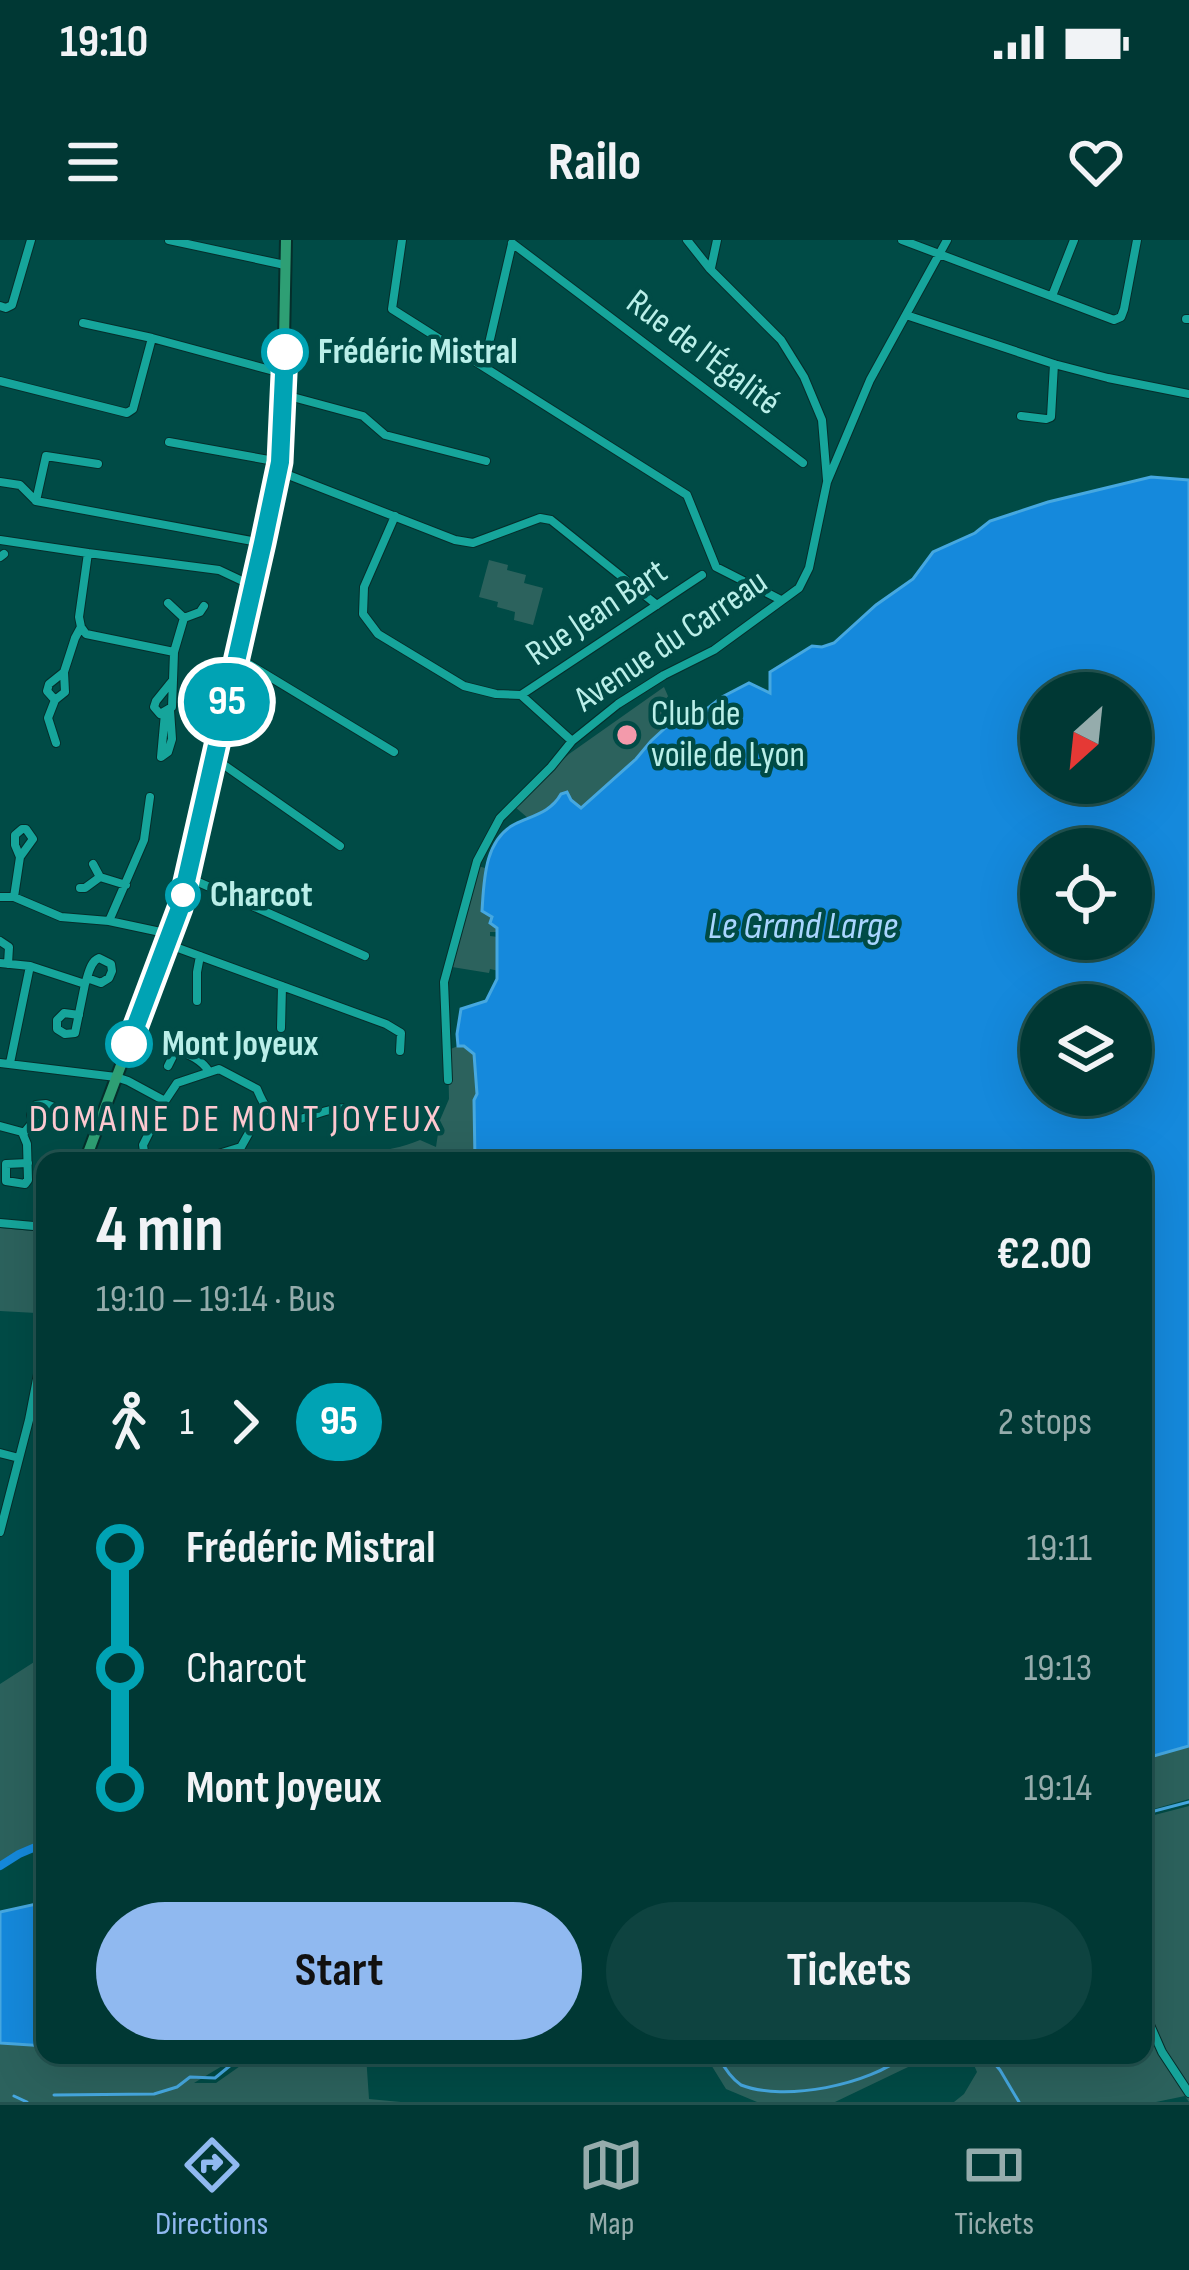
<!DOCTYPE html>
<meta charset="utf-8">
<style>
:root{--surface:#003834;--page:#0e4340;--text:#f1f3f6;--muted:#95acac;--line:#22524f;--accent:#90b9f0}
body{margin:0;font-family:"Sofia Sans Condensed",sans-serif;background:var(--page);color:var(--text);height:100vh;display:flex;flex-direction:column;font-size:45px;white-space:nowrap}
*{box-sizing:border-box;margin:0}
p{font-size:39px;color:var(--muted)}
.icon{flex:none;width:66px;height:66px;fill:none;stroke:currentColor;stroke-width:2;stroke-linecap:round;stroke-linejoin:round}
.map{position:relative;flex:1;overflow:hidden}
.sheet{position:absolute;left:36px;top:912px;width:1116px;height:912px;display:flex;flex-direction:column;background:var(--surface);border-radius:24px;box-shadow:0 12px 48px #0002,0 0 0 3px var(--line)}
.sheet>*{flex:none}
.badge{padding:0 24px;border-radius:39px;font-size:42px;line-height:78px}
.needle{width:78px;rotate:207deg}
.fabs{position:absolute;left:1020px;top:432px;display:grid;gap:24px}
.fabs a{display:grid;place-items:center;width:132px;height:132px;border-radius:50%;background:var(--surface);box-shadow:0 12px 48px #0002,0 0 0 3px var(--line);font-size:60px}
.map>.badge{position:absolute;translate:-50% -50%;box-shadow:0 0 0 6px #fff}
.legs{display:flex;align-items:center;gap:18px;height:132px;padding:0 60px;font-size:39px}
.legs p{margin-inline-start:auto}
.headline{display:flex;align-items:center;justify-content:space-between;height:204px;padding:0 60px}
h1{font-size:66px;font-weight:700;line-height:90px}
.button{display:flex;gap:24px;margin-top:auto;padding:24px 60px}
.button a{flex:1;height:138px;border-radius:72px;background:var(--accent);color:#111;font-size:48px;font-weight:700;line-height:138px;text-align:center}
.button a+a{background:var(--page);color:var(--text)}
ul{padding:0 60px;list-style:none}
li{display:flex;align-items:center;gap:42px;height:120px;font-size:45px}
li i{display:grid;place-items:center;width:18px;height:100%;margin:0 15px;background:currentColor}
li i::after{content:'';width:30px;height:30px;margin:-15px;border:9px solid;border-radius:50%;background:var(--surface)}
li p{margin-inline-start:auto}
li:first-child i{background:linear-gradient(#0000 50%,currentColor 0)}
li:last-child i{background:linear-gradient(currentColor 50%,#0000 0)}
.status{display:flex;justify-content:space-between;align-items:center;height:84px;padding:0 60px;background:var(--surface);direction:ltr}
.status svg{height:33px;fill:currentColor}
header{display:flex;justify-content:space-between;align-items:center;height:156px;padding:0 60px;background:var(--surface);font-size:54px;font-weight:700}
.tab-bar{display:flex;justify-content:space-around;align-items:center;height:168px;border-top:3px solid var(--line);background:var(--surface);font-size:33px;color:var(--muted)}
.tab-bar a{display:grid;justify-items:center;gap:6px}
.tab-bar .selected{color:var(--accent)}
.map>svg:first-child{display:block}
.green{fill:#2c625d}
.water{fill:#1589dc;stroke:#46a8e0;stroke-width:3;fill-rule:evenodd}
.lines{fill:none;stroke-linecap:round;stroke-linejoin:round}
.stream{stroke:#46a8e0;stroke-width:3}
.canal{stroke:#1589dc;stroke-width:8}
.street-casing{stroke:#052e2b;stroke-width:10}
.secondary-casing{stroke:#052e2b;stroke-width:14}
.street{stroke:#16a59b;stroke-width:8}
.secondary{stroke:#2e9f74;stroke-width:10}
.line-1-casing{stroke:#fff;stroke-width:27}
.line-1{stroke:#00a3b4;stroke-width:18}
.stop-1-dot{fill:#fff;stroke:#00a3b4;stroke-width:6}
.poi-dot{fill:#f39aab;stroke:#004b46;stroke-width:4.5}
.labels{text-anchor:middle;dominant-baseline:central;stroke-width:9;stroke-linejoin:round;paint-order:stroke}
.stop-label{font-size:36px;font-weight:bold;fill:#baefe9;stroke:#004b46;text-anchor:start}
.street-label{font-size:36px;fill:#baefe9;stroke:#004b46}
.poi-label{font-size:36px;fill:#baefe9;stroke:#004b46;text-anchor:start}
.water-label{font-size:39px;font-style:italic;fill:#a9d5ff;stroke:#004b46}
.neighbourhood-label{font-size:39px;letter-spacing:3px;fill:#fdc9d1;stroke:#004b46}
</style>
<div class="status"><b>19:10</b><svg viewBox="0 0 49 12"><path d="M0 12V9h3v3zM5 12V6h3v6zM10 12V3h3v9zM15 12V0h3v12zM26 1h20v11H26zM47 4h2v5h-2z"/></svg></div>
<header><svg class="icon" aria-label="menu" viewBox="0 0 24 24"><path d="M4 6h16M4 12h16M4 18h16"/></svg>Railo<svg class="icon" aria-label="heart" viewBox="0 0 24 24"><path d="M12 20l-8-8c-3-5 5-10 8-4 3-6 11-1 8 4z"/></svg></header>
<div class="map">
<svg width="1189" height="1862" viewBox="0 0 1189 1862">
<rect width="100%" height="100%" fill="#004b46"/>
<path class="green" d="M489,320l19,5 -1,5 19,5 -2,8 19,5 -10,37 -19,-5 1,-8 -18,-5 1,-5 -19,-5z
M664,447l11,25 -1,8 -23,21 -15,18 -55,50 -10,-9 -13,2 -29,17 -15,-13 55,-52z
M478,626l7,2 -3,42c9,6 15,11 16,22h-8v4l8,1 1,34 -9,-2 -1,4 -37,-6z
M458,806h6l10,8 3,40 -3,6 1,61h-166c37,-9 77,-6 111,-21l16,7 4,-27 9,-21 -1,-49z
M0,988l45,4 -9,81 -36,-2z
M45,1415v185l-45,23v-179z
M1189,1506v53l-46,13v-53z
M1189,1566v296l-4,-6 -29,6h-202l10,-8 13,-22 -7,-16 -41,1 -94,45h-78l-31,-13 -21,-34h438v-237z
M0,1803l45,3v9h205l-18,5 -38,23h22l27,-19 35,-9h88l3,44 32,3h-401z"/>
<path class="water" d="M1151,237l38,3v1266l-46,13v-598h-668l-1,-61 3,-6 -3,-40 -10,-8h-6l-1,-12 4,-25 25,-8 11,-22v-51l-7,-5 2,-6 -10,-6c2,-30 2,-71 33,-87 19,-9 36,-12 46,-30l6,-2 4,8 10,8 55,-49 15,-18 23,-21 25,-5 23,-18 27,-14 21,10v-21l42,-26 10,1 12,-4 42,-38 37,-26 20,-27 42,-19 15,-12 58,-19zM1041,453h90v90h-90zM1041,609h90v90h-90zM1131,765v90h-90v-90z
M45,1662v144l-45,-3v-131z"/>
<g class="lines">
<path class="stream" d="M1143,1574l46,-12
M717,1815c5,9 15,24 24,30 43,17 129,0 164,-30
M987,1815l13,15 19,32
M54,1855l100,-1 23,-7 13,-10 25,1 22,-18 19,-5
M14,1856l13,6"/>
<path class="canal" d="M0,1626l19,-12 26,-11"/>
<defs>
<path id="street" d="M169,0l116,25
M402,0l-10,69 295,186 29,72 65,33
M687,0l23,29 71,71 23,37 18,43 5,60
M902,0l212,80 7,-3 3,-8 13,-69
M512,3l291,220
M711,28l6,-28
M1052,56l22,-56
M0,66l6,2 6,-3 19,-65
M906,75l148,49 54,14 81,16
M1186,79h3
M83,83l69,15 133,36
M484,125l28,-121
M0,141l127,32 6,-4 19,-71
M285,155l78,21 22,19 101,26
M1021,176l25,3 5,-2 3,-53
M169,202l111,20
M278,231l177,69 18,3 67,-25 11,2 106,85
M0,242l20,3 16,16 227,42
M36,261l10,-45 52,8
M395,276l-31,71 -1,27 15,20 86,52 32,8 25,1 51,46
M0,300l88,13
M0,317l4,-3
M168,363l16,15 -10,34 -88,-18 -5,-7 -2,-10 9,-64 131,17 34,16
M184,378l16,-6 4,-6
M237,417l157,95
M64,432l1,20 -10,8 -8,-9 2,-7 15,-12 11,-34 6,-11
M173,440l-1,27 -12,7 -6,-7 2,-6 17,-21 1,-28
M521,455l181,-120
M55,460l-7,18 8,25
M165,473l-4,44 7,-5 4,-13 -2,-29
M214,518l126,88
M93,624l7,13
M187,637l178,79
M80,648h5l15,-11 26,8
M0,657h14l47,20 48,4 35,-81 6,-43
M14,657l6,-40 -5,-12v-10l7,-6h4l7,10 -13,18
M109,681l61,13
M0,701l9,6 -1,17
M167,704l219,80 15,9 -1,18
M0,723l30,3
M85,744c3,-8 5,-23 14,-26l12,6 1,7 -3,7 -8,5 -14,-5
M197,761v-29l3,-16
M281,788l1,-42
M0,823l116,14 12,4 37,20 12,-18 42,-14 38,20c25,64 57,9 101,21
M10,823l20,-97 55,18 -10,49 -10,1 -8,-5v-9l7,-7 15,2
M168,826l7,-14c12,-1 29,10 34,20
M448,840l-4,-98 33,-121 23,-43 51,-51 21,-26 46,-37 46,-29 50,-25 85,-62 10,-20 18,-86 43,-102 77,-140
M0,886l22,6 5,12 1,36 -3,4 -19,-3v-17l22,-1
M23,894l10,-12c11,2 17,4 23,-7l-2,-8 -8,-3 -10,1 -5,10 2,7
M135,921l10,-7
M150,921l-5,-3 -2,-13 22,-44
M196,921l45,-14 23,-41
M0,983l45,4
M0,1213l19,5
M0,1292l29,-112 16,-82
M1143,1769l19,43 27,41"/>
<path id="secondary" d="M85,921l95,-253 83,-365 19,-103 4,-200"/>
</defs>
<use href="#street" class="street-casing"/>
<use href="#secondary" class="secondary-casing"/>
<use href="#street" class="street"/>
<use href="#secondary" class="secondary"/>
</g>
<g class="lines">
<defs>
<path id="line-1" d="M129,804l51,-136 83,-365 17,-81 5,-110"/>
</defs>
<use href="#line-1" class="line-1-casing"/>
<use href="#line-1" class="line-1"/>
</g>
<g class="stop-1-dot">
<circle cx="285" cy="112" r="21"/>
<circle cx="183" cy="655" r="15"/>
<circle cx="129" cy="804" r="21"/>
</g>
<circle class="poi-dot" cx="627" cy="495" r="12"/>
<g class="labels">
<g class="stop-label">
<text x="318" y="112">Frédéric Mistral</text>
<text x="210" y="655">Charcot</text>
<text x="162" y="804">Mont Joyeux</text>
</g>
<g class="street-label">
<text transform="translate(703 113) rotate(37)">Rue de l'Égalité</text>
<text transform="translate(597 373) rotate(-34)">Rue Jean Bart</text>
<text transform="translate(671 401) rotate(-34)">Avenue du Carreau</text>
</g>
<g class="poi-label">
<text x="651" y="474">Club de<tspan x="651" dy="41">voile de Lyon</tspan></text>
</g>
<g class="water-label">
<text x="803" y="686">Le Grand Large</text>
</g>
<g class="neighbourhood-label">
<text x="236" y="879">DOMAINE DE MONT JOYEUX</text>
</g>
</g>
</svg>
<div class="fabs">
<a><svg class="needle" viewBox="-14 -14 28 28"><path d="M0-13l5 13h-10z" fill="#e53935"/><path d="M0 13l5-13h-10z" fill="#95acac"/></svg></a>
<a><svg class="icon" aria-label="locate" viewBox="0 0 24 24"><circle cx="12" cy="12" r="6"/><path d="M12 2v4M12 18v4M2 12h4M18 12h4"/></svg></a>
<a><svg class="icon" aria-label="layers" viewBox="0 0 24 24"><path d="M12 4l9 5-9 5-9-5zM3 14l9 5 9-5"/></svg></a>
</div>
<b class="badge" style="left:227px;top:462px;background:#00a3b4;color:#fff">95</b>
<section class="sheet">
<div class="headline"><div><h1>4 min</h1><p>19:10 – 19:14 · Bus</p></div><b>€2.00</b></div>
<div class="legs"><svg class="icon" aria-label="walk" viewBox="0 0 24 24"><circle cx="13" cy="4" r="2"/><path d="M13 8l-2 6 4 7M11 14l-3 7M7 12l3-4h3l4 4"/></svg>1<svg class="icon" aria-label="forward" viewBox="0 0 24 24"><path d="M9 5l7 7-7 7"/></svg><b class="badge" style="background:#00a3b4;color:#fff">95</b><p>2 stops</p></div>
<ul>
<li><i style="color:#00a3b4"></i><b>Frédéric Mistral</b><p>19:11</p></li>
<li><i style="color:#00a3b4"></i><span>Charcot</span><p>19:13</p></li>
<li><i style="color:#00a3b4"></i><b>Mont Joyeux</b><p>19:14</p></li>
</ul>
<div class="button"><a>Start</a><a>Tickets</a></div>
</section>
</div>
<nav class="tab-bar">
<a class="selected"><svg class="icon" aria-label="directions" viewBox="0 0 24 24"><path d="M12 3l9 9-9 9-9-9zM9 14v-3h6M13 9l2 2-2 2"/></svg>Directions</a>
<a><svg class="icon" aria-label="map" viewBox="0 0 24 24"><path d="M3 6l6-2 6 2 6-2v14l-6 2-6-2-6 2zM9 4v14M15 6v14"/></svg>Map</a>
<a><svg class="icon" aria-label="tickets" viewBox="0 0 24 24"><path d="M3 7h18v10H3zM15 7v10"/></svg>Tickets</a>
</nav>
